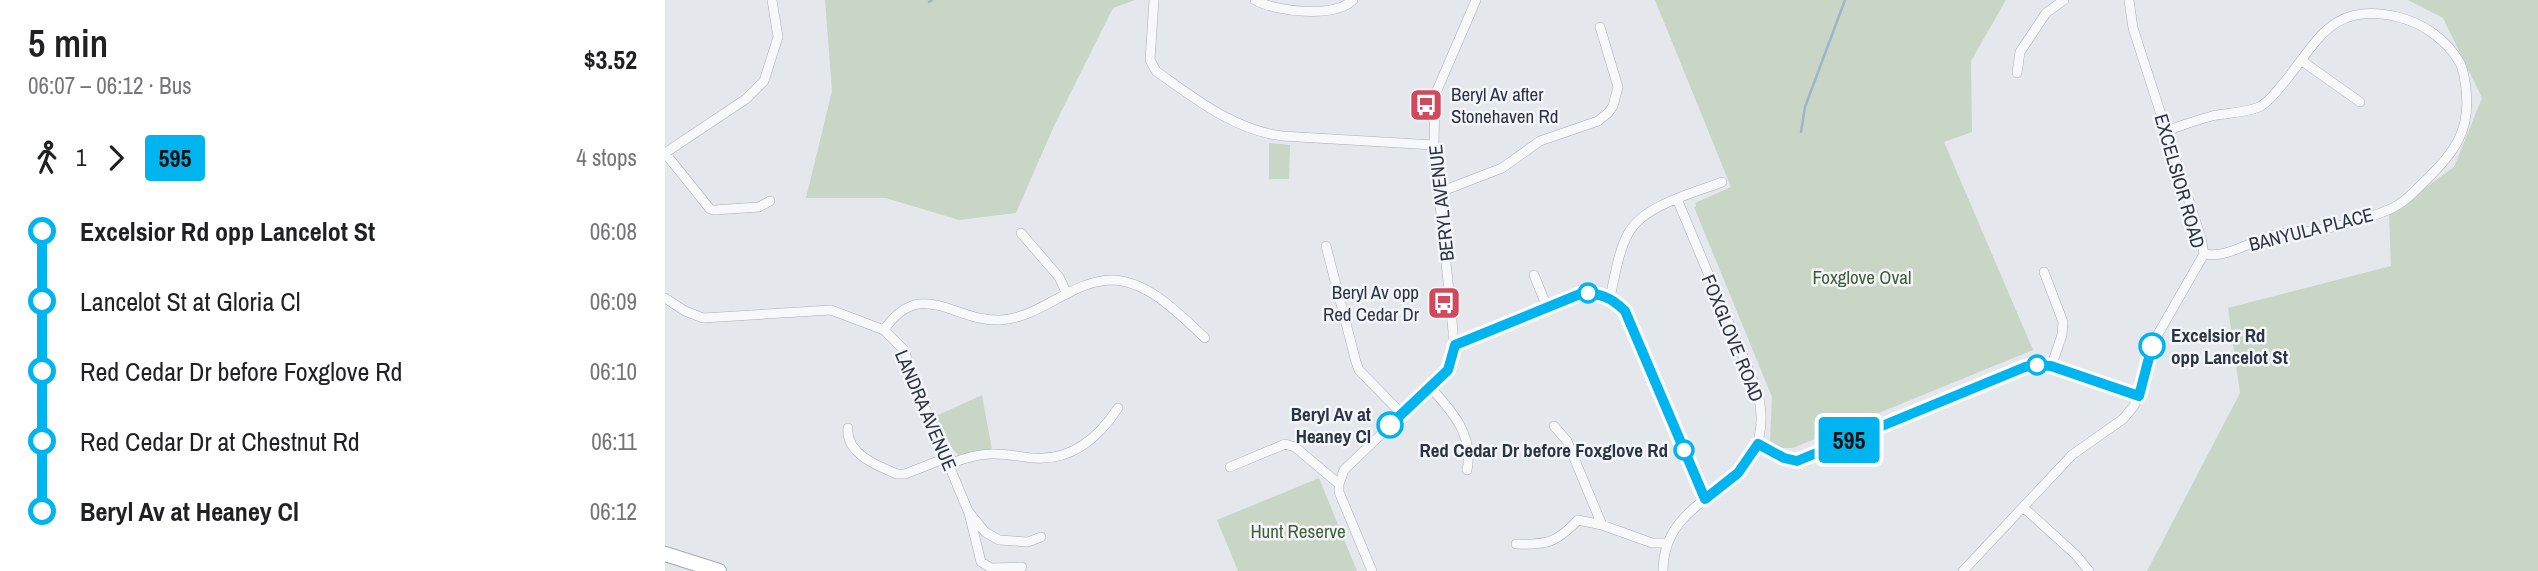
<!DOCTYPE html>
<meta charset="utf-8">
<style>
:root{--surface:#fff;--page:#f2f2f2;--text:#202124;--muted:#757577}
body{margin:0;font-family:"Archivo Narrow",sans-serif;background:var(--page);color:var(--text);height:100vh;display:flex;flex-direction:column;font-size:26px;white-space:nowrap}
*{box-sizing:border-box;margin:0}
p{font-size:23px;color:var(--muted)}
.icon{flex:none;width:38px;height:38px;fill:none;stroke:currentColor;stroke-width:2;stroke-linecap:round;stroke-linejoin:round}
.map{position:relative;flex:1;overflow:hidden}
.drawer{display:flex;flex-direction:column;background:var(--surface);width:665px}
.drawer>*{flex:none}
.badge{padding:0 14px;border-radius:5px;font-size:24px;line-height:46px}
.map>.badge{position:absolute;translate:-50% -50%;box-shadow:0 0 0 4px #fff}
.legs{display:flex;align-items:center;gap:10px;height:77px;padding:0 28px;font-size:23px}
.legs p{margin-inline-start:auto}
.head{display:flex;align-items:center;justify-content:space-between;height:119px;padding:0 28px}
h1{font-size:38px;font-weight:600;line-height:52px}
ul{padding:0 28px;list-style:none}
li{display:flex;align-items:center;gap:24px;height:70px;font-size:26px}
li i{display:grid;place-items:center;width:10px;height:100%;margin:0 9px;background:currentColor}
li i::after{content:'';width:18px;height:18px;margin:-9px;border:5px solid;border-radius:50%;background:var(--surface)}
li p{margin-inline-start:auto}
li:first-child i{background:linear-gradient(#0000 50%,currentColor 0)}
li:last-child i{background:linear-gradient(currentColor 50%,#0000 0)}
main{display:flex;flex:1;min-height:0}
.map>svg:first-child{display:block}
.green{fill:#c9d6c5}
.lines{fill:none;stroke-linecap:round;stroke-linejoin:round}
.stream{stroke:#9fb4cc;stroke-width:2.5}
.street-casing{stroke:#a9aeb7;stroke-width:10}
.primary-casing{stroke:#a3abb8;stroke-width:16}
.street{stroke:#f7f8fa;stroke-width:9}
.primary{stroke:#fff;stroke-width:14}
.line-1-casing{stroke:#fff;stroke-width:16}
.line-1{stroke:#00b5ef;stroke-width:10}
.stop-1-dot{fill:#fff;stroke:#00b5ef;stroke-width:3.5}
.labels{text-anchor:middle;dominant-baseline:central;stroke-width:5;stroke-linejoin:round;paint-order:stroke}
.poi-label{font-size:19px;fill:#2b3445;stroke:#f4f6f9;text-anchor:start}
.street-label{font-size:19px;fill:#2b3445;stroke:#f4f6f9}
.park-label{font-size:19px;fill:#3f6138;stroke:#f4f6f9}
.stop-label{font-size:19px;font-weight:bold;fill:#2b3445;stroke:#f4f6f9;text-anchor:end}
</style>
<main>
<section class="drawer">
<div class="head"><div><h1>5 min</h1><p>06:07 – 06:12 · Bus</p></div><b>$3.52</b></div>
<div class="legs"><svg class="icon" aria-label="walk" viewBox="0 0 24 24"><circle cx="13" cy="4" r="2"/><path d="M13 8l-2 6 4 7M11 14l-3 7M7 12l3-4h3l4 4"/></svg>1<svg class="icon" aria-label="forward" viewBox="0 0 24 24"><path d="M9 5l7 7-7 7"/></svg><b class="badge" style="background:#00b5ef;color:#111">595</b><p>4 stops</p></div>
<ul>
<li><i style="color:#00b5ef"></i><b>Excelsior Rd opp Lancelot St</b><p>06:08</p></li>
<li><i style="color:#00b5ef"></i><span>Lancelot St at Gloria Cl</span><p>06:09</p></li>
<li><i style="color:#00b5ef"></i><span>Red Cedar Dr before Foxglove Rd</span><p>06:10</p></li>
<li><i style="color:#00b5ef"></i><span>Red Cedar Dr at Chestnut Rd</span><p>06:11</p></li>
<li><i style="color:#00b5ef"></i><b>Beryl Av at Heaney Cl</b><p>06:12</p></li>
</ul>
</section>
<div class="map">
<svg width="1873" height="571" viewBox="0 0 1873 571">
<rect width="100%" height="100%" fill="#e4e7ec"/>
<path class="green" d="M160,0h310l-22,8 -59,118 -38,87 -57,7 -73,-22h-80l26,-107z
M990,0h351l-35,61 1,71 -28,10 89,208 -240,98h-13l-10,-7 2,-44 -78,-190 2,-1 -1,-3 36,-16z
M1743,0h130v571h-391l93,-178 -12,-85 163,-42 -2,-52 65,-47 28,-69 -39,-80z
M604,143l21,2 -1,34h-20z
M317,395l10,55 -34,5 -6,-7 -16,-32z
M654,478l38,93h-119l-21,-51z"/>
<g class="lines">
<path class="stream" d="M264,2l3,-2
M1136,132l4,-25 40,-107"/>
<defs>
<path id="street" d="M489,0l-4,60 6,11c38,27 78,59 126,65l152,9
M590,0c21,12 80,18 98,0
M1637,61l58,41
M1352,73l3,-21 26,-39 18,-13
M1501,131c15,-5 30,-11 46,-15 14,-3 33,-3 47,-9 9,-4 16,-14 23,-22 36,-43 48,-84 116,-68 25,6 49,23 62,46 4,8 5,17 6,26 5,42 -12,64 -41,92 -11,11 -22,23 -37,29 -21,9 -54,18 -77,21 -12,2 -25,1 -37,4 -22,5 -47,24 -70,19
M0,153l81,-54 18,-18 14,-44 -6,-37
M0,153l45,56 4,1 45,-3 11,-6
M775,192l62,-24 38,-27 58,-20 10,-8 5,-7 5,-19 -18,-60
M356,233l38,44 8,17
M661,246l30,116 3,8 42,43
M1379,272l19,50 -1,13 -11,32
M869,275l13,32
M945,297c5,-20 8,-45 18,-63 15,-29 66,-41 94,-52
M0,298l20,13 18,7 128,-8 53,20 20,20 19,53 45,108 17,21 14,8 29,2 13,-5
M219,330c37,-54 70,-8 116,-10 41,-2 70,-39 111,-40 37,0 69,35 94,58
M790,345l125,-51c25,-1 40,6 51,29l74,176
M765,387c22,24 44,48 37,83
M889,426l13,15 35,84 50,18h15
M183,428c-3,25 29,38 49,46h8l41,-16
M1093,444l26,14 13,3 228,-94 12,-2 14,2 87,29
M284,464c13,-5 27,-10 42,-10 15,-1 29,3 43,4 38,3 65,-21 84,-50
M565,467l55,-23 10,3 44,37
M1358,507l53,48 13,16
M304,513l12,49 10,6 31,-1
M851,544c31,1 40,-1 62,-24l24,5
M707,571l-33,-79v-8l5,-14 104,-100 5,-15v-24l-19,-186 1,-50 41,-95
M998,571c0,-88 122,-76 94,-181l-80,-191
M1298,571l109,-116 51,-36 11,-13 20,-65 50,-87 -3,-16 -68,-210 -4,-28"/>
<path id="primary" d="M0,554l54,17"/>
</defs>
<use href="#street" class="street-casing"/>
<use href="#primary" class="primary-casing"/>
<use href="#street" class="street"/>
<use href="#primary" class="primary"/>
</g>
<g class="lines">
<defs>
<path id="line-1" d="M725,425l58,-55 7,-25 125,-51c20,-1 31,3 45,17l80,188 33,-26 20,-29 26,14 13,3 228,-94 12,-2 14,1 88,30 13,-50"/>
</defs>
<use href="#line-1" class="line-1-casing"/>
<use href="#line-1" class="line-1"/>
</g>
<defs>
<symbol id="bus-square" viewBox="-11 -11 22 22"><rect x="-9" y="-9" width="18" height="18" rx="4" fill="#d1495b" stroke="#f4f6f9"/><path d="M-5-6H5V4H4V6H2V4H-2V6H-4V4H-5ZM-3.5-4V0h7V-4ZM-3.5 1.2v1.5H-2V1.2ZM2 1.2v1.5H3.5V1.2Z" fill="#fff"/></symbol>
</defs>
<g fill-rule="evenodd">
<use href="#bus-square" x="742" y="86" width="38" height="38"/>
<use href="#bus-square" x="760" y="284" width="38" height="38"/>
</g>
<g class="stop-1-dot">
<circle cx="923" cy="293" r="9"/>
<circle cx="1487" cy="346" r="12"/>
<circle cx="1372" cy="365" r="9"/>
<circle cx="725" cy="425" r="12"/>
<circle cx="1019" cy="450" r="9"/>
</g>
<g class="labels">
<g class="poi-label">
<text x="786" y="94">Beryl Av after<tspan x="786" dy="22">Stonehaven Rd</tspan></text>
<text x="754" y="292" text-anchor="end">Beryl Av opp<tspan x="754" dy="22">Red Cedar Dr</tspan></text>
</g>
<g class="street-label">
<text transform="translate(1515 181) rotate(74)">EXCELSIOR ROAD</text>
<text transform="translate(776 203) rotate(-96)">BERYL AVENUE</text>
<text transform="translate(1646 229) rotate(-14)">BANYULA PLACE</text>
<text transform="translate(1068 338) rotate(68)">FOXGLOVE ROAD</text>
<text transform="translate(261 410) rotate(67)">LANDRA AVENUE</text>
</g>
<g class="park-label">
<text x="1197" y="277">Foxglove Oval</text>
<text x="633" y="531">Hunt Reserve</text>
</g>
<g class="stop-label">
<text x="1506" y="335" text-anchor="start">Excelsior Rd<tspan x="1506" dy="22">opp Lancelot St</tspan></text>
<text x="706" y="414">Beryl Av at<tspan x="706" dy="22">Heaney Cl</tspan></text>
<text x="1003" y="450">Red Cedar Dr before Foxglove Rd</text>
</g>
</g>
</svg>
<b class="badge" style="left:1184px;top:440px;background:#00b5ef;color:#111">595</b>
</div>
</main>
